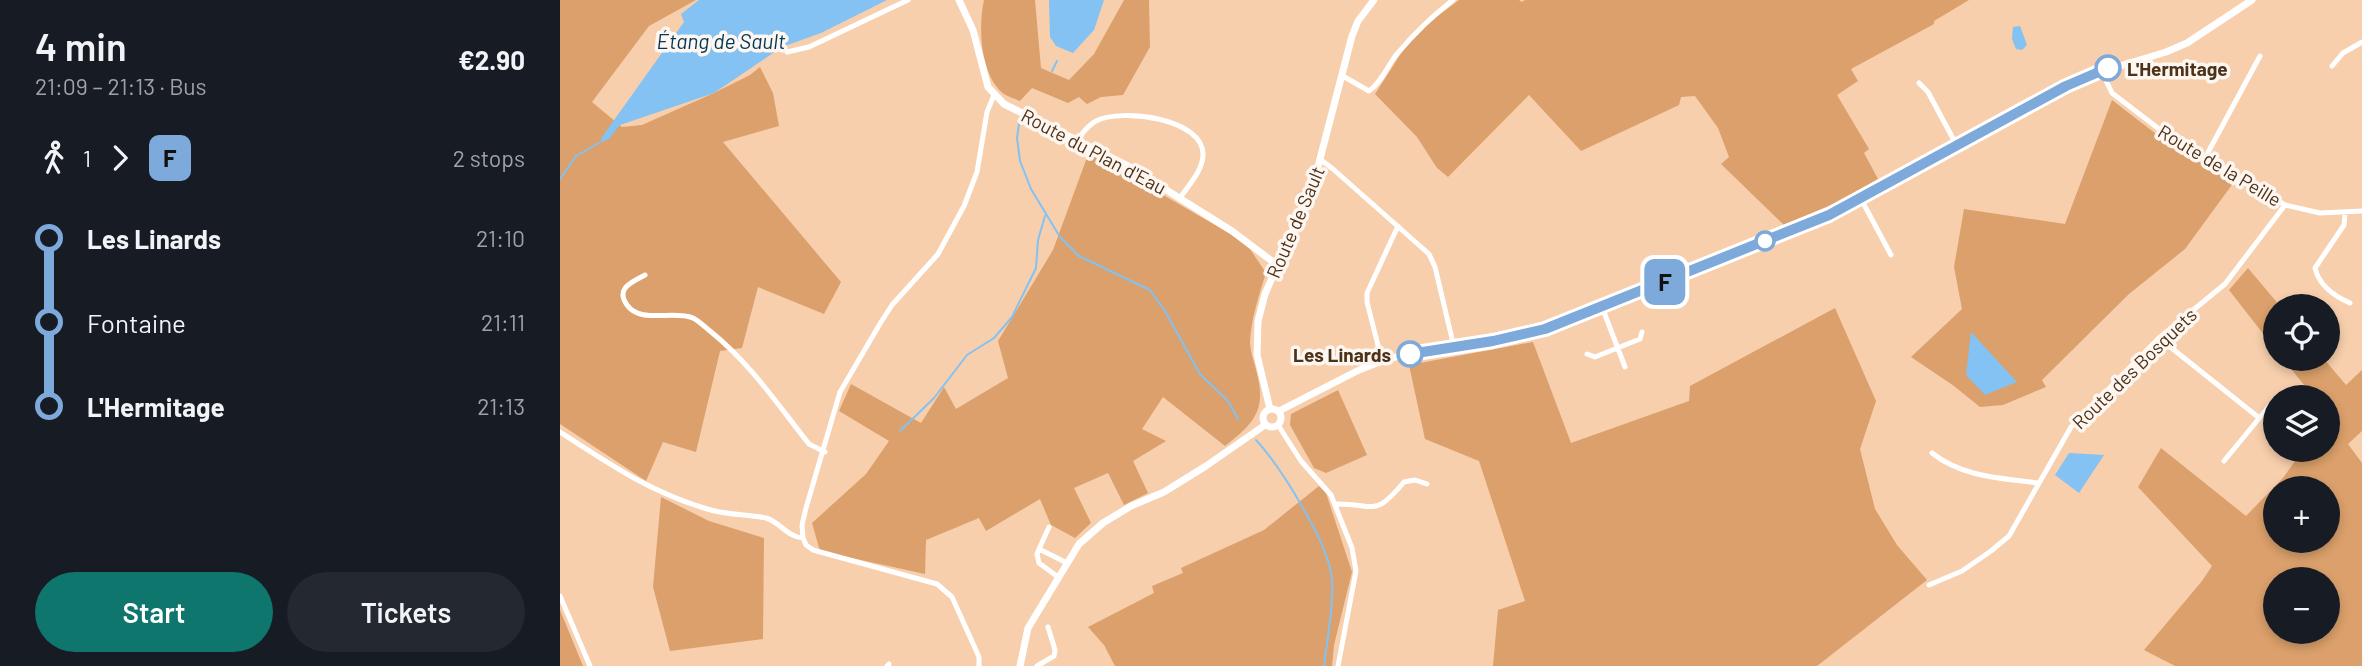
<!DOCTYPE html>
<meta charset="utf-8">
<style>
:root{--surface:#171b24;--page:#242831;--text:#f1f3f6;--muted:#9ea1a6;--accent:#0f766e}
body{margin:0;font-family:Barlow,sans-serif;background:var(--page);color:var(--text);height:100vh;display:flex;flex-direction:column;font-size:26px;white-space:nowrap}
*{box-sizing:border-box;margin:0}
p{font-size:23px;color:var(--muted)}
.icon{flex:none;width:38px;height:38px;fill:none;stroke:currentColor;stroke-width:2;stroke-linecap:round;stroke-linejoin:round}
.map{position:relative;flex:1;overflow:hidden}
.drawer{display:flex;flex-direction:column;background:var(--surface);width:560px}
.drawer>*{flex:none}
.badge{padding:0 14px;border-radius:10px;font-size:24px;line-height:46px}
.fabs{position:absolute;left:1703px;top:294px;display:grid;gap:14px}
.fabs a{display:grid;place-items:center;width:77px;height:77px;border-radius:50%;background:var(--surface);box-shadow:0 4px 10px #0003;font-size:35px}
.map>.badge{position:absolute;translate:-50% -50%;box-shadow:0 0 0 4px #fff}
.legs{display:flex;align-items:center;gap:10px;height:77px;padding:0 35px;font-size:23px}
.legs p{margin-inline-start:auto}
.head{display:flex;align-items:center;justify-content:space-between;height:119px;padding:0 35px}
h1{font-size:38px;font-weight:600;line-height:52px}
.cta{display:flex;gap:14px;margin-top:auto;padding:14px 35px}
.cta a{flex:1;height:80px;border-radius:42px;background:var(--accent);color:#fff;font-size:28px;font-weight:600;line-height:80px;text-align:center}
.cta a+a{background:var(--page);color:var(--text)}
ul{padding:0 35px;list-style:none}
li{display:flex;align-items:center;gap:24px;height:84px;font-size:26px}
li i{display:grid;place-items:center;width:10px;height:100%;margin:0 9px;background:currentColor}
li i::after{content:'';width:18px;height:18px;margin:-9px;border:5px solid;border-radius:50%;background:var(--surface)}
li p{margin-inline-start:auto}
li:first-child i{background:linear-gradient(#0000 50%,currentColor 0)}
li:last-child i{background:linear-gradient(currentColor 50%,#0000 0)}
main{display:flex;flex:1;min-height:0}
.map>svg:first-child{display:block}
.green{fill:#dba06b;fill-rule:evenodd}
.water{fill:#83c2f2}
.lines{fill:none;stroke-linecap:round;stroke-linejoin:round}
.stream{stroke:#83c2f2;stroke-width:2}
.minor{stroke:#fff;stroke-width:5}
.tertiary{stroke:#fff;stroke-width:7}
.line-1-casing{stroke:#fff;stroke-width:16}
.line-1{stroke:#7da9db;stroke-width:10}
.stop-1-dot{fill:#fff;stroke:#7da9db;stroke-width:3.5}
.labels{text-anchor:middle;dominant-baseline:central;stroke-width:7;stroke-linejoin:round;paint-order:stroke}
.stop-label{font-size:19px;font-weight:bold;fill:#4c3219;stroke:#fef7f1;text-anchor:start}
.street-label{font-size:19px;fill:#4c3219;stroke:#fef7f1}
.water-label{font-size:21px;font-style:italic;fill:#043857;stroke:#fef7f1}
</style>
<main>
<section class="drawer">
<div class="head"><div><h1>4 min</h1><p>21:09 – 21:13 · Bus</p></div><b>€2.90</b></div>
<div class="legs"><svg class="icon" aria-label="walk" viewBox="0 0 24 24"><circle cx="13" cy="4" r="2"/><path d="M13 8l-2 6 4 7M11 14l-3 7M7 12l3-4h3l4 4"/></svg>1<svg class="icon" aria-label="forward" viewBox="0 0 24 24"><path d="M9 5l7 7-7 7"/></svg><b class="badge" style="background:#7da9db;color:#111">F</b><p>2 stops</p></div>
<ul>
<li><i style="color:#7da9db"></i><b>Les Linards</b><p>21:10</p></li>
<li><i style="color:#7da9db"></i><span>Fontaine</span><p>21:11</p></li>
<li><i style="color:#7da9db"></i><b>L'Hermitage</b><p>21:13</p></li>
</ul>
<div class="cta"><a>Start</a><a>Tickets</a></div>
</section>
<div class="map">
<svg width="1802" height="666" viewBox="0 0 1802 666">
<rect width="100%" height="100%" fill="#f7cfad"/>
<path class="green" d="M0,0h136l-47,26 -57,76 30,25 20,-2 72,-32 36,-18 10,-8 13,26 6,33 -56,16 118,140 -17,32 -66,-27 -16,61 -22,3 -24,101 -33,-10 -17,39 -86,-57z
M424,0h51l6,68 28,12 25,-26 30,-54h25l1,47 -27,48 -22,2 -14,7 -8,-7 -11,6 -36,-15 -12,13c-5,-2 -11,-4 -16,-7 -24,-18 -26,-67 -20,-94z
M899,0h60l3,2 3,-2h444l-35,21v3l-83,45 7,12 -21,14 32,54 -5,4 14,26 -31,19 -63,27 -63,-61 8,-7 -11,-29 -23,-32 -14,1 -2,8 -98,46 -52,-56 -81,82 -11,-9 -20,-31 -42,-43 38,-59z
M1552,100l48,37 74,45 -49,67 -56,45 -87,86 4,7 -43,18 -23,2 -26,-21 -43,-29 51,-48 -8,-42 10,-58 101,15z
M529,152l157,91 20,30c-7,22 -15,46 -16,69 0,10 5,22 7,32 10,37 -5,51 -32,72l-62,-49 -21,32 24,12 -33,20 15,32 -24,12 -16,-32 -34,15 17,35 -16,15 -24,-13 -11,-26 -54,32 -7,-13 -53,22 -1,34 -105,-23 -8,-28 54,-49 23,-33 -50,-30 12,-27 70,39 23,-36 12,22 52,-31 -10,-37 55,-91z
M1688,268l32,38h-5v43l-46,-59z
M1275,308l41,93 -16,48 15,60 22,36 30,35 -110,86h-324l5,-56 27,-9 -46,-140 -54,-22 -16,-74 124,-23 38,101 118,-42 1,-15z
M1723,359h41l22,26 16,-15v61l-14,13 14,19v203h-187l-31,-16 58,-69 10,-15 -74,-79 23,-39 85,68 37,-38 20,-28h25v-53h-14zM1715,488h53v53h-53zM1715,579h53v53h-53z
M778,390l29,65 -41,18 -12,-5 -24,-43 1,-11z
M759,486l7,7 26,79 -18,73 -2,21h-217l-11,-21 -16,-18 66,-34 -2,-7 31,-13 -2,-5 83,-38z
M101,497l48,24 55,17 -1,101 -93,12 -17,-64z
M0,610l23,56h-23z"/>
<path class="water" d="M139,0h188l-66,33 -39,14 -68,46 -94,32 -11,14 -9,4 2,-6 82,-115 -3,-8z
M489,0h55l-10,30 -21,23 -17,-7 -6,-9z
M1460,26l7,19 -5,5 -6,-1 -4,-10 1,-12z
M1411,332l46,50 -32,13 -19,-20z
M1509,453l35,2 -25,38 -24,-18z"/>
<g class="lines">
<path class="stream" d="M492,71l5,-10
M460,117l-3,21 3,23 11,28 29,48 19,19 71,34 15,21 35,63 28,27 10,18
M0,179l16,-23 23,-13
M340,431l34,-33 33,-43 27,-17 18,-21 24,-49 2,-28 7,-24
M696,440c24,26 74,105 76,140 2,26 -5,60 -8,86"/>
<path class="minor" d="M227,52l22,-5 99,-47
M1772,66l11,-13 19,-11
M1541,70l11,23 51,39 122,73 35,8 42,-2
M781,75l28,16c12,-8 18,-24 27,-36 17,-20 36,-39 57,-55
M1359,83l9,9 29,54
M517,140c5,-6 11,-15 19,-19 25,-13 108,-3 107,34 0,15 -15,31 -23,43
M1645,158l55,-102
M761,160l12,9 96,85 6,13 19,80
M1301,199l30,56
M1785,213l-1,12 -29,43c4,18 19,28 35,35
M85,275c-13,7 -30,13 -18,30 13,19 47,5 66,13 6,3 12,9 17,13 40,32 68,74 99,113l16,8
M1042,307l23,60
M1599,338l99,79
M1027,354l8,3 45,-18 2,-7
M822,361l-15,-59v-9l31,-67
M718,425l23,36 30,34 21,53 4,23 -18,95
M0,432c49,32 90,60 147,77 19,6 39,5 59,9 14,4 21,19 37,20l3,7 7,5 124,34 15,13 27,60v9
M1372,453c30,24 69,25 106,30
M1664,461l51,-62
M775,504c41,-1 38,15 69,-22l11,-2 12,4
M489,527l-10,22 28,14
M243,538l-1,-13 4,-17 34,-116 41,-70 11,-17 46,-51 26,-48 13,-34 10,-60 7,-17
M479,549l-2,5 2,9 19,14
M1369,585l33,-14 29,-20 18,-15 62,-109 88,-89 66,-54 60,-79
M0,596l30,70
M327,666l2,-2
M477,666l17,-10 1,-6 -7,-23"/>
<path class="tertiary" d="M399,0l14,30 15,57 16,17 124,62 104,65 45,34
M703 418a9 9 0 1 1 18 0a9 9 0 1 1-18 0Z
M710,409l-13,-54 1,-34 7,-27 49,-112 38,-146 6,-15 16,-21
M719,411l80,-41 23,-9 21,-6 90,-14 52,-12 283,-114 259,-139 79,-24 21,-9 65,-43
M460,666l8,-38 51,-84 24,-21 28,-17 33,-14 42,-26 59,-41"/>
</g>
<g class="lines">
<defs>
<path id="line-1" d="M850,354l83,-13 52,-12 284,-114 237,-129 42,-18"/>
</defs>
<use href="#line-1" class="line-1-casing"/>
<use href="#line-1" class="line-1"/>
</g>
<g class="stop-1-dot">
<circle cx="1548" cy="68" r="12"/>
<circle cx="1205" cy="241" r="9"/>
<circle cx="850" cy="354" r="12"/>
</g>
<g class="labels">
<g class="stop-label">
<text x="1567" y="68">L'Hermitage</text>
<text x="831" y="354" text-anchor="end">Les Linards</text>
</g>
<g class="street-label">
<text transform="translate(534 151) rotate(28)">Route du Plan d'Eau</text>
<text transform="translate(1660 165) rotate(31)">Route de la Peille</text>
<text transform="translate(735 222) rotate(-67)">Route de Sault</text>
<text transform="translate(1574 368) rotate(-44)">Route des Bosquets</text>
</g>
<g class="water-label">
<text x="161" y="40">Étang de Sault</text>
</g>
</g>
</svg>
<div class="fabs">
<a><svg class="icon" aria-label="locate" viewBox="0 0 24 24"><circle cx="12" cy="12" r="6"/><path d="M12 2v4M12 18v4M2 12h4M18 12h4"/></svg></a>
<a><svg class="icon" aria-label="layers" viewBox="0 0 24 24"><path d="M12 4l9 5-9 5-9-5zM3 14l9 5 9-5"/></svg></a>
<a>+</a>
<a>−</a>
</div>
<b class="badge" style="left:1105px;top:282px;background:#7da9db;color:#111">F</b>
</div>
</main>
